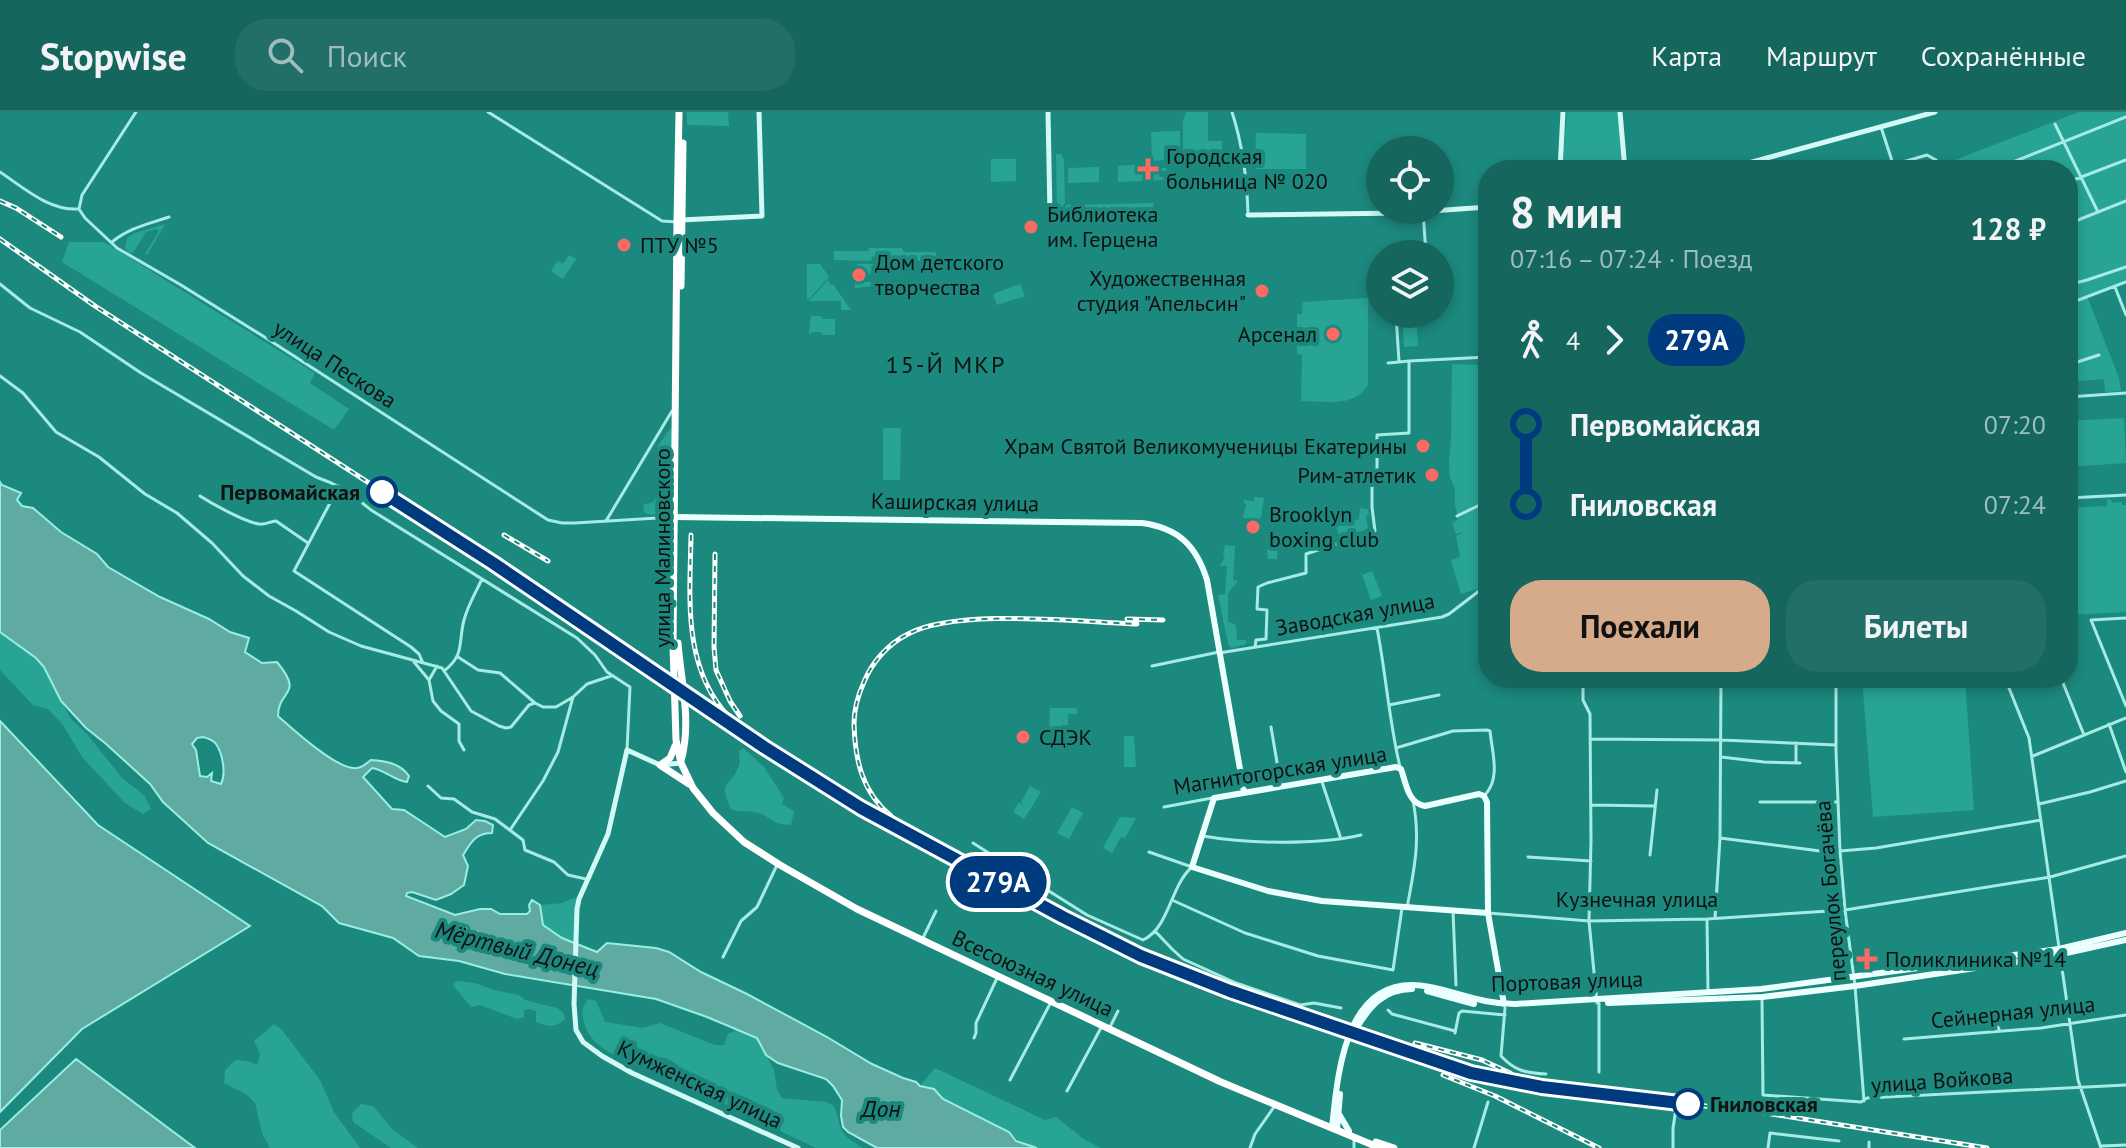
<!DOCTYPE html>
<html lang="ru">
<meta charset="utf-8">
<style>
:root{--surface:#15675e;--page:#226f67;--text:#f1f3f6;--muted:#9dbebc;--line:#347b73;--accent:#d6ab8b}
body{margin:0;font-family:"PT Sans",sans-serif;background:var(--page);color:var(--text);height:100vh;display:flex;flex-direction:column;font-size:30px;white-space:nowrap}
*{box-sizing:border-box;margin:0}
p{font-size:26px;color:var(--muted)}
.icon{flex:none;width:44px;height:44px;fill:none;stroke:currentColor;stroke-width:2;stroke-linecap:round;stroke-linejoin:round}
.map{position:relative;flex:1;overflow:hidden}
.panel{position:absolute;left:1478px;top:48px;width:600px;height:528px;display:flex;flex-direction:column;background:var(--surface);border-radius:32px;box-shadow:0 4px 12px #0003}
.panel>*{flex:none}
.badge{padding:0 16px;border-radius:26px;font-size:28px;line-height:52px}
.fabs{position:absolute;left:1366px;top:24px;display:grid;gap:16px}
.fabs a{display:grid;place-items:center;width:88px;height:88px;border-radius:50%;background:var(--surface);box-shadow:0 4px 12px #0003;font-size:40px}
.map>.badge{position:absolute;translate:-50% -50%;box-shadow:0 0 0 4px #fff}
.legs{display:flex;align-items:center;gap:12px;height:88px;padding:0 32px;font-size:26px}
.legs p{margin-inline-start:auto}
.head{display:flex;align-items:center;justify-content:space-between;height:136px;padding:0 32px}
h1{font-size:44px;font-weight:700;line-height:60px}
.action{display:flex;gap:16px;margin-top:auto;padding:16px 32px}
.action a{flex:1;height:92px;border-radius:32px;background:var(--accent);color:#111;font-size:32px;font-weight:700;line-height:92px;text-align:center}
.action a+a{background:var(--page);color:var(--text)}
ul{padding:0 32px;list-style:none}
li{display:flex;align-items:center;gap:28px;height:80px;font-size:30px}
li i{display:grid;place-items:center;width:12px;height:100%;margin:0 10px;background:currentColor}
li i::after{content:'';width:20px;height:20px;margin:-10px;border:6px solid;border-radius:50%;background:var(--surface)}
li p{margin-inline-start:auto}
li:first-child i{background:linear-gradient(#0000 50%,currentColor 0)}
li:last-child i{background:linear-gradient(currentColor 50%,#0000 0)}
header{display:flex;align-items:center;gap:48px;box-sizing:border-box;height:112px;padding:0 40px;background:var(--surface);border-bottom:2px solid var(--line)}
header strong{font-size:38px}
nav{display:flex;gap:44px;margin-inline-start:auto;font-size:28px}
.search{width:560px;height:72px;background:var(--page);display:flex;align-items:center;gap:20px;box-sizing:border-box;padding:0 28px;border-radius:32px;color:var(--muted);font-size:30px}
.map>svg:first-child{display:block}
.green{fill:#28a495}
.water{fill:#5faba2;stroke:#99eee3;stroke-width:2;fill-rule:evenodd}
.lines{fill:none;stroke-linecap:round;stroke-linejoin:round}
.street{stroke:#a6ece4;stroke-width:3}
.secondary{stroke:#d2f9f5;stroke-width:5}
.primary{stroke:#ebfffe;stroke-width:6}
.highway{stroke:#fff;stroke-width:7}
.rail-casing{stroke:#fff;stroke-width:5}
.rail{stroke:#1c897e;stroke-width:2;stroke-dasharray:6;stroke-linecap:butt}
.line-1-casing{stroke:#fff;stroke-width:18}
.line-1{stroke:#003b80;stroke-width:12}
.poi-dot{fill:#fd6963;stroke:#1c897e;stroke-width:3}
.stop-1-dot{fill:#fff;stroke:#003b80;stroke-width:4}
.labels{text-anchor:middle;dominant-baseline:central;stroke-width:8;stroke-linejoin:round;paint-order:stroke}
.poi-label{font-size:22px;fill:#111;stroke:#1c897e;text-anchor:start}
.street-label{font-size:22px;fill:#111;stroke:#1c897e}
.stop-label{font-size:22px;font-weight:bold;fill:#111;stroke:#1c897e;text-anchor:end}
.neighbourhood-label{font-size:24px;letter-spacing:2px;fill:#111;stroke:#1c897e}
.water-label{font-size:24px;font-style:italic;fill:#111;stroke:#1c897e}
</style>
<header>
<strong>Stopwise</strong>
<div class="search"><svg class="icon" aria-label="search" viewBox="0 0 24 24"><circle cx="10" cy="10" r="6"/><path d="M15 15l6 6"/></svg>Поиск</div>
<nav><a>Карта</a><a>Маршрут</a><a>Сохранённые</a></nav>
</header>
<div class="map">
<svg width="2126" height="1036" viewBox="0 0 2126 1036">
<rect width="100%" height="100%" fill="#1c897e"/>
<path class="green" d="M687,0h41l1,14 -42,-1z
M1186,0h22v29h14v17h-39v-36z
M1567,0h51l5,58h-61z
M2079,0h47v169l-39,15 32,82 2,13 -16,1 -1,-13 -36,3v-212h-139z
M1180,19v28l-28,2 -1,-29z
M1256,21l50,1v35h-51z
M1056,42h5l3,6 1,43 -3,4 -5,1z
M991,47h25v22l-25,1z
M1158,51v5h8v3h-7v6h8v3l-49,2v-16z
M1099,55v15l-31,1v-15z
M1154,91l-2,7h-87l1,-5z
M165,112l-18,31 -2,-1 14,-23 -3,-2 -10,3 -13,21h-4l-4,-5 1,-6 2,-5 7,-4z
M69,130h35l211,131 -5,10 39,26 -15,21 -272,-168z
M869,136h33l1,4h33v4h-11v5h-42l-1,-4h-10l-1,4 -37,-1v-9h34z
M569,143l7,4 -13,20 -12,-8 7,-10 5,3z
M807,152h13l9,13 -20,22h-2z
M857,152h41v10h-14v-8l-1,8h-10v-8l-1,8 -16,-1z
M828,168l3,5 2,-1 18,26h-10v-9h-32z
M855,170h46v13h-16v-8h-8l-1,2h-3v-3l-18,2z
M1020,172l5,12 -28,9 -4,-11z
M1368,186v87c-14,23 -42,16 -67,16l1,-46 -5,-1v-40h5l1,-12z
M1402,202h14l2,32 -14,1z
M811,204h10l1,3h13v16h-13l-1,-3h-9l-3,3z
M1452,252l35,1 1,221 -27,8 -10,-34 9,-3 -4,-21 8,-4 -8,2 -4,-11 6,-3 -3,-16v-14l-5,-13 -1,-16 2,-23z
M2124,306l2,45 -58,4v-46z
M883,316h18l-1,52h-17z
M670,317l2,3 -2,76c-5,7 -19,9 -26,4l-1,-7 10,-3 12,-19 -4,-1 -1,-4 6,-12v-9l-9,-10z
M1254,385l10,1 -3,19 -1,2 -17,-1 3,-13 -3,-5 11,1z
M2107,387l4,1 2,3 9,-1v3h4v107l-58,3v-107l39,-2z
M1360,396l8,1 1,5 -3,2 2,13 -28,9 -4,-11 23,-8z
M1278,420l-1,27h-9l-2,-25z
M1225,433l10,1 -2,34 5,1 -10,12v29l8,3 1,15h9v4l-15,4 -3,-4 -10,-49 7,-1 2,-28h-7l5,-9 -2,-2z
M1372,459l10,25 -11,4 -9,-25z
M0,520l36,26 8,9 27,52 15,14 37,46 21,16 7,14 -8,5 -18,-11 -43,-46 -19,-32 -15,-16 -15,-4 -33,-35z
M1862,566h103l9,132 -101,7z
M1050,596h27v6h-9v11h-6v8h-13z
M1124,624h10l2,31h-12z
M743,636l21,19 20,31 -2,6 12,7 -3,14c-20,-1 -17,-6 -32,-12 -10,-3 -19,0 -28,-4 -14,-31 1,-21 8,-44 1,-1 0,-12 0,-14z
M1030,674l11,6 -17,27 -11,-7 6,-10 6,6 -4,-6z
M1072,695l11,6 -14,26 -12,-6z
M1120,705l16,1 -11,20 -4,-1 -9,16 -9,-5z
M573,786l6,1 -4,44 -13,-5 -19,-13 -3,-20 23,-2z
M456,869l19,2 19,7 25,5 6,5 32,8 6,4 2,7c-10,9 -17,8 -29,3v-11l-7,-2 -5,1v7l-7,2 -37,-14 -9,2 -18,-22z
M588,887l8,2 9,21 38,6 17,-5 55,22h9l4,-11 9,-4 20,8 17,32 3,20 5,8 44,4 8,4c10,28 2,25 29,42h-47l-142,-68 -10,-7 2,-5 10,3 2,-6 -12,-7 -10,-1v6l4,9c-27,-9 -69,-19 -76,-50 -3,-10 -2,-15 4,-23z
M274,912l8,6 38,50 14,32 26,36h-90l-8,-15 -7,-30 -9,-9 -22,-11 1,-13 11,-10 11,1 10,4 3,-11 -6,-13z
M935,956l110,52 11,-3 29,23 16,8h-64l-17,-6 -11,-10 -12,-7 -54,-26 -9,-10 -14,-3z
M361,992l12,2 20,24 25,18h-27l-38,-26 -1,-9z"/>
<path class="water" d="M0,370l2,3 19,8 -4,7 5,6 11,2 28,24 36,22 11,13 52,30 49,22 21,13 19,6 -4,14 17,11 15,-1c28,34 1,27 1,54 16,14 55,50 75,52 7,1 13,-4 18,-8 14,1 29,3 38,16l-2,6c-12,-1 -22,-12 -35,-14l-9,9 29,32 12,1 41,27 21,-8 10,-9 9,1 8,4 -1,8c-17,0 -21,10 -29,22l5,11 -4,19 -13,9 -15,6 -24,-8 -5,1 -1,3 49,19 25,-6h11l9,5h27l3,-3 -1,-6 3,-5 8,5 3,20 19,13 35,14 10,-9 49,5 13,4 32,20 46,22 80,43 45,27 31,14 13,4 4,4 14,3 9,10 66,33 7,9 21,7h-160l-29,-16 -5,-5 -2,-11 1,-16 -9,-14 -7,-7 -48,-16 -12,-8 -9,-17 -50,-21 -51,-18 -151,-25 -46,-13 -40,-5 -26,-18 -54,-15 -17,-17 -114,-63 -45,-41 -13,-18 -45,-41 -19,-15 -25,-27 -17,-34 -8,-9 -36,-26zM203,625c4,1 10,3 13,7 7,10 10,30 5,40l-10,-3 1,-8 -5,4 -7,-1 -4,-26 -4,-6 5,-6z
M0,609l98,104 152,101 -168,103 -82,83z
M76,947l119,89h-195v-18z"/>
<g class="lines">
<path class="street" d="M488,0l174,109 15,1
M1232,0c11,34 15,67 16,102
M2055,12l43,88
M1881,15l12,37h3l31,-9 9,5 3,10
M1993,58l133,-53
M0,60c24,16 49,39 79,37l6,9 32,30 64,37 82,51 285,184 14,3h13l99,-6
M2068,70l58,-22
M79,97l3,-14 54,-83
M1423,99l3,43
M2068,112l58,-23
M112,130c17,-14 36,-18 57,-25
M0,172l30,24 50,24 61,41 175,104c22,7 38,18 55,33l206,128 18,17 12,17 23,15 -3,63
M2068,173l19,-5 39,-13
M2115,175l11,28
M2068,192l58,-22
M1409,249l79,-4
M1388,251l11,-1
M2068,253l31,-10
M0,264l23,17 33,39 43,25 46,37 32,19 35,30 31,33 26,20 27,15 33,21 32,14 81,22 29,43 28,15 7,2 5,-1 18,-22 6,-2
M2068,285l58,-4
M1488,310v83
M339,374l-45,85 117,76 8,7 4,9
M200,384c11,7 51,30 63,28 4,0 8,-3 13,-3l32,22
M2068,386l58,-3
M1457,404l29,-14
M606,409l66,-110
M2126,506l-35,2 35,86
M1377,516c9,46 12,93 23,139
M1255,535l1,-7 10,-1 1,-29 -10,-1 1,-22 9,-4 39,-10v-19l69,-23 -3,-24v-22l5,-11v-39l32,-2v-72l-10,1 -3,-48
M1219,541l223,-36 7,-3 34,-26 5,-1
M458,545l20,13 22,3 35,30 8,4h13l17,-10
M414,550l15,18 4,21 8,10 18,13v17l5,9
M1152,554l67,-14
M444,559c21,-16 14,-28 20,-51 4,-15 12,-28 18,-41
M1583,566v22l7,14 1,127 -2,80 8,82
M1836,566v73l4,100 5,59 10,76 9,115
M2005,566l24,60 49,342 23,68
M2061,566l23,57
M429,568l8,-14
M1389,593l50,-10
M2109,612l17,48
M1271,615l10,59
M1590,627l131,1 115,5
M1796,631v20
M1396,636l57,-17 34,-1 3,1c2,21 11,47 -5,64
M2033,644l93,-38
M1721,645l43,5 36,1
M1322,670l19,57
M428,674l13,12 13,1 18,13 23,7 28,21 2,10 29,12 14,13 18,4
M1760,690h77
M2039,692l51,-12 36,-11
M1591,693l63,1
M1164,695l48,-9
M510,718l33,-49 15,-29 15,-55 14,-13 24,-8
M1203,724c45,8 114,9 158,-1
M1720,726l100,13h20l36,-3 165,-28
M973,731l114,72 56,25c27,-13 27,-54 49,-73l-43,-15
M1650,743l7,-65
M1528,745l63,4
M1172,788l73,33 73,23 75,14 9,-62
M1407,796c7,-38 14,-68 6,-107
M1453,799l3,74
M1488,801l101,8 118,-2 138,-9 205,-33 76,-21
M1715,806l5,-80 1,-160
M1707,807l1,74
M1155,819l17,18 11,10 53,24 64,22 14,-2 27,5
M922,828l14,-29
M723,845l18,-36 16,-14 20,-42
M1762,887l1,96 98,7 6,-4 259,-13
M1505,896l-4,48c14,15 25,17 45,18
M1388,898l4,4 63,17
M1947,904l43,-2 9,15
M1109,917l9,-18
M1455,921l4,-20 3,-2 43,4
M974,926l2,-5v-10l22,-47
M1904,927l137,-11 85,-13
M1599,960v-69
M1010,968l41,-78
M1067,979l35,-65
M2101,1034l25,-1
M1250,1036l5,-14 19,-27
M1354,1036v-11
M1474,1036l14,-46
M1673,1036v-20l3,-19
M1768,1036l2,-15 69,8
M1869,1036v-6"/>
<path class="secondary" d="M1048,0l2,103
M1620,0l5,58
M1560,58l3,-58
M1723,58l212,-58
M1248,103l155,-2 85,-6
M681,108l81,-4 -3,-104
M681,651l-21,2 -33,-15 -19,84 -29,65 -2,10 -3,95 2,26 7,12 19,14 30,17 166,75"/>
<path class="primary" d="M675,405l467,6c36,5 54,22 65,57l37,212
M1488,801l-166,-12 -54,-10 -76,-24 22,-69 182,-31 5,2c5,14 7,35 24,37l54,-12 5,2 3,6 1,111 16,91
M1427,879l47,13
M1608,891l154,-6 93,-11 193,-29 78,-17
M1356,917c13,-22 28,-40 56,-40
M1339,1002l10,17
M1332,1016c6,-59 14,-158 98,-141 30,6 52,17 85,17l246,-15 298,-40 67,-16
M1337,1018l3,-36"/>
<path class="highway" d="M679,0l-2,110 -4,424 3,94 5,23 12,25 20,25 31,29 36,23 77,44 364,173 159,66
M681,174l2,-143
M678,531c3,39 14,79 3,118
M675,634l-5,12 -10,7 29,19
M1376,1030l18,6"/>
<defs>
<path id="rail" d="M0,89l16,7 45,29
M0,127l95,67 398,257 208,142 104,67 110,66 173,92 53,26 89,35 256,86 93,15 180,20 228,36
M504,423l44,26
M691,423c-1,63 -9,132 38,182
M715,442l-1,93 2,23 14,31 10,15
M1127,507l36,1
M891,704c-29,-24 -36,-56 -37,-92 0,-14 4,-29 10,-42 8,-20 24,-38 44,-48 49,-26 172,-12 229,-10
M1415,931l67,17 28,13
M1443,963l52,21 104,52"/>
</defs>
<use href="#rail" class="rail-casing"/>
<use href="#rail" class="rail"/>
</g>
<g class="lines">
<defs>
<path id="line-1" d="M382,380l111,71 271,184 97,61 202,109 78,39 89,35 241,82 71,14 146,17"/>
</defs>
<use href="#line-1" class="line-1-casing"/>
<use href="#line-1" class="line-1"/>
</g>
<g class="poi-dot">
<path d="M1144 45h8v8h8v8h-8v8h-8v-8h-8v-8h8z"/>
<circle cx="1031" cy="115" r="8"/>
<circle cx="624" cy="133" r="8"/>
<circle cx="859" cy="163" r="8"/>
<circle cx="1262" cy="179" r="8"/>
<circle cx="1333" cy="222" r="8"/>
<circle cx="1423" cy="334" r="8"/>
<circle cx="1432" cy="363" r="8"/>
<circle cx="1253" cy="415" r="8"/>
<circle cx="1023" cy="625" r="8"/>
<path d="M1863 835h8v8h8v8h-8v8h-8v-8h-8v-8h8z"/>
</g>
<g class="stop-1-dot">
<circle cx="382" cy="380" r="14"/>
<circle cx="1688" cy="992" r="14"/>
</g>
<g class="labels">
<g class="poi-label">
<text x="1166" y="44">Городская<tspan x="1166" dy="25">больница № 020</tspan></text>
<text x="1047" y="102">Библиотека<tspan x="1047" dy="25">им. Герцена</tspan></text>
<text x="640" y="133">ПТУ №5</text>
<text x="875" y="150">Дом детского<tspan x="875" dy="25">творчества</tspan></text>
<text x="1246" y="166" text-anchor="end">Художественная<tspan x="1246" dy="25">студия "Апельсин"</tspan></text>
<text x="1317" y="222" text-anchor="end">Арсенал</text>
<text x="1407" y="334" text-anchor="end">Храм Святой Великомученицы Екатерины</text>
<text x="1416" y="363" text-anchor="end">Рим-атлетик</text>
<text x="1269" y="402">Brooklyn<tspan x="1269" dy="25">boxing club</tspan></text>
<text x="1039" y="625">СДЭК</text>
<text x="1885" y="847">Поликлиника №14</text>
</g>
<g class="street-label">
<text transform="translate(335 252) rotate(33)">улица Пескова</text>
<text transform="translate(955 390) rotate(1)">Каширская улица</text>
<text transform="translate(662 436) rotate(-90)">улица Малиновского</text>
<text transform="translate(1355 502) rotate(-10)">Заводская улица</text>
<text transform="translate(1280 658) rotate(-9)">Магнитогорская улица</text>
<text transform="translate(1830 779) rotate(-95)">переулок Богачёва</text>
<text x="1637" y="787">Кузнечная улица</text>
<text transform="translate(1033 861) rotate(25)">Всесоюзная улица</text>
<text transform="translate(1567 869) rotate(-2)">Портовая улица</text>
<text transform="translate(2013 900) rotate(-6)">Сейнерная улица</text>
<text transform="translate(1942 968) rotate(-4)">улица Войкова</text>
<text transform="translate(700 972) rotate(25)">Кумженская улица</text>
</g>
<g class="stop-label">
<text x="360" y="380">Первомайская</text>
<text x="1710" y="992" text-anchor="start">Гниловская</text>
</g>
<g class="neighbourhood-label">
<text x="946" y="252">15-Й МКР</text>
</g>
<g class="water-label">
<text transform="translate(517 837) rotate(14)">Мёртвый Донец</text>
<text x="881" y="996">Дон</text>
</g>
</g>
</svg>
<div class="fabs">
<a><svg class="icon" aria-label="locate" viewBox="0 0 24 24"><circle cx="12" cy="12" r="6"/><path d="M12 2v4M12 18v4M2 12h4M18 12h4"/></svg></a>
<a><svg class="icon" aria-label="layers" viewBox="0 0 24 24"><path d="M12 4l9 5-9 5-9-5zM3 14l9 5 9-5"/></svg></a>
</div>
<b class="badge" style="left:998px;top:770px;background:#003b80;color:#fff">279А</b>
<section class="panel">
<div class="head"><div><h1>8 мин</h1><p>07:16 – 07:24 · Поезд</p></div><b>128 ₽</b></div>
<div class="legs"><svg class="icon" aria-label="walk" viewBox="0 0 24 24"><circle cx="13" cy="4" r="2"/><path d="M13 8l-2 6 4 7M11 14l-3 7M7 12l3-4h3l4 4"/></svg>4<svg class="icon" aria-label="forward" viewBox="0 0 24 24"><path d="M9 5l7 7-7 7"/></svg><b class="badge" style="background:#003b80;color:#fff">279А</b></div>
<ul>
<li><i style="color:#003b80"></i><b>Первомайская</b><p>07:20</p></li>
<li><i style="color:#003b80"></i><b>Гниловская</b><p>07:24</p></li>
</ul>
<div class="action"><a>Поехали</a><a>Билеты</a></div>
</section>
</div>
